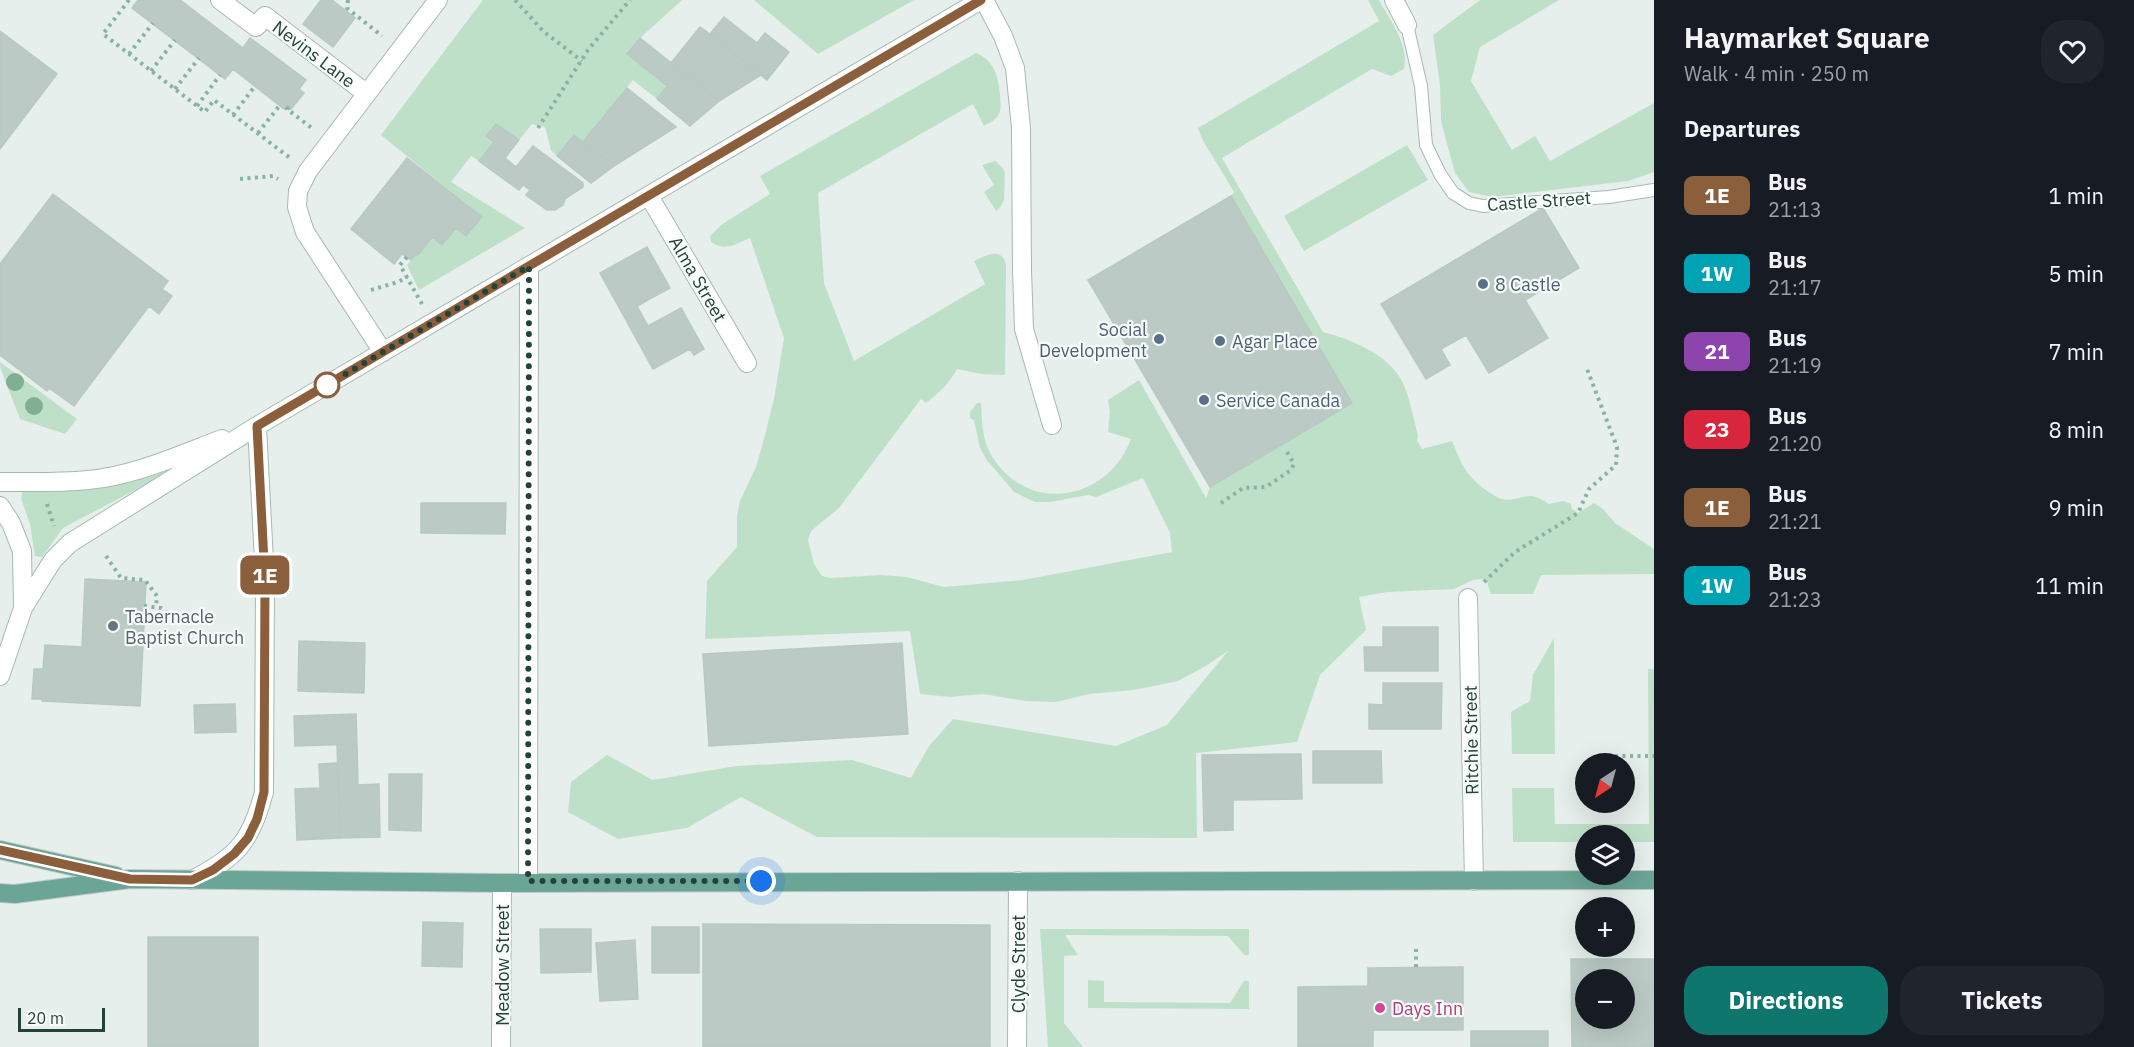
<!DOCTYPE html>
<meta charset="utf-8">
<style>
:root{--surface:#171b24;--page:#20242c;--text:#f1f3f6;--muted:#9ea1a6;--accent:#0f766e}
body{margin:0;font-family:"IBM Plex Sans",sans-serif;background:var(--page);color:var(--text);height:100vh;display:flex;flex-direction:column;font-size:22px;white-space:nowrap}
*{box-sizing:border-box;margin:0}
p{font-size:20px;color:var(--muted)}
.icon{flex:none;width:33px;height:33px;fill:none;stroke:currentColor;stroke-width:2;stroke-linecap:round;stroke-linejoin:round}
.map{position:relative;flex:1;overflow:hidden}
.panel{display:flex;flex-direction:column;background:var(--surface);width:480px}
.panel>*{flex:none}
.badge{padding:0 12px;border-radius:9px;font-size:21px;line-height:39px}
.needle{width:39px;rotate:216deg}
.buttons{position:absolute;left:1575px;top:753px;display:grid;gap:12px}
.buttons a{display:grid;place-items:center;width:60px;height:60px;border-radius:50%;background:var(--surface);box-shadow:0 6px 24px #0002;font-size:30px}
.scale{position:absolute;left:18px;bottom:15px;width:87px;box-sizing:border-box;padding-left:6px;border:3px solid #24423a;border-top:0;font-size:16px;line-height:21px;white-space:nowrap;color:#24423a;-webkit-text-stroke:4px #f7fbf9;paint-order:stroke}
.you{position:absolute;width:30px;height:30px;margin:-15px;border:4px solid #fff;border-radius:50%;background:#1a73e8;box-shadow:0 0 0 9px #1a73e833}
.map>.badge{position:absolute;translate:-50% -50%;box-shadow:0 0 0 3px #fff}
h2{padding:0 30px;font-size:22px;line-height:54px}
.round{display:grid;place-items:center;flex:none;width:63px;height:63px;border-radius:24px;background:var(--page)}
.head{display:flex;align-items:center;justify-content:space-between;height:102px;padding:0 30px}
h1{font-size:28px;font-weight:700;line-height:45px}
.cta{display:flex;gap:12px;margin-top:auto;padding:12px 30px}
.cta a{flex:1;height:69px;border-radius:24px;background:var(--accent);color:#fff;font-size:24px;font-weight:700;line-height:69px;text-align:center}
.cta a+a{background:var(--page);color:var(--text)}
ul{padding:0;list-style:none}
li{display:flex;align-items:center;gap:18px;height:78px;padding:0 30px}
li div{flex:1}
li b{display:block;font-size:22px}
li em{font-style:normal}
li .badge{min-width:66px;font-weight:700;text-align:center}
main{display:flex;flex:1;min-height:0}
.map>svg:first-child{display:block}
.green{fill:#bfe0c8}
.building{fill:#bbcac4;stroke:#b8c9c2;stroke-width:1.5;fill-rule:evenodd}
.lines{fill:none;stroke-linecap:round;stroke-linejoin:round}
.lane-casing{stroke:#a8b8b2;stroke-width:14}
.street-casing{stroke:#a8b8b2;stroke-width:20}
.secondary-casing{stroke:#a4bbb3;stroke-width:20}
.primary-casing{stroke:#c2cac8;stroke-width:20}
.path{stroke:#86b3a5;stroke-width:4;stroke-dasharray:3 4.5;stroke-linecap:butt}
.lane{stroke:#fff;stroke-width:12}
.street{stroke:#fff;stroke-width:18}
.secondary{stroke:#fff;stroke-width:18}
.primary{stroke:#6aa596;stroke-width:18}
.tree{fill:#80af93}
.line-casing{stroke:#fff;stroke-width:14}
.line{stroke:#8b5e3c;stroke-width:9}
.walk{stroke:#24423a;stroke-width:6;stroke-dasharray:0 10.8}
.service-dot{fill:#5c6f8a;stroke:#f7fbf9;stroke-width:2}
.stop-dot{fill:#fff;stroke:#8b5e3c;stroke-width:3}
.worship-dot{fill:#6b7280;stroke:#f7fbf9;stroke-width:2}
.hotel-dot{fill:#d1479c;stroke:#f7fbf9;stroke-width:2}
.labels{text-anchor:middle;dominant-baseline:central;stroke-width:4.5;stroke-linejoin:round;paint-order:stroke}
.street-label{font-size:18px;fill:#24423a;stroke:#f7fbf9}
.service-label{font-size:18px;fill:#4e5e75;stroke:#f7fbf9;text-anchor:start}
.worship-label{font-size:18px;fill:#5b616d;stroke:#f7fbf9;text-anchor:start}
.hotel-label{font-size:18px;fill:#b23c85;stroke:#f7fbf9;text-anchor:start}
</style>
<main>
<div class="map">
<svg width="1654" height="1047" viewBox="0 0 1654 1047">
<rect width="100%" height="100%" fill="#e6efeb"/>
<path class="green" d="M483,0h199l-42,38 -12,16 39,32 -10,13 -24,-19 -50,62 -10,-7 -16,21 -6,-6 -6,-23 -13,-3 -13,16 -23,-16 -9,12 7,6 -15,19 -8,-5 -20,26 74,46 -106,62 -12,-25 9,-11 2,1 14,-18 11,8 13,-17 11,8 15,-19 -101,-82z
M754,0h160l-96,54z
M1368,0h11c12,22 30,44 25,69l-13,7 -19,-7 -150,89 101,174c27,7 65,22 79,49 8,17 11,36 16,54l-1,6 5,8 30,-8c10,24 14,36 37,51 4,2 8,6 12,7 23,4 24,-12 48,5l14,-3 8,3 1,5 6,4 16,-10 9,6 12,14 39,26v25l-113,1 -8,19h-42l-5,-15 -13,1 -19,9 -67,3 -28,5 7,33 -46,45 -23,67 -101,11 1,85 -380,-1 -76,-40 -54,31 -69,11 -50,-27 3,-30 36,-27 46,25 83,-14 116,-6 59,18 18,-32 24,-27 163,27 51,-21 61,-74 -24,16 -26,14 -44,9 -45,4 -33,8 -30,-1 -43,-7 -33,3 -30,-3 -10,-63 -205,8 2,-58 30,-34v-31l3,-15 16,-34 7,-24 11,-44 10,-61 -34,-100c-15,6 -24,14 -39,4l-1,-6 11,-11 49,-31 -10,-18 216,-123c19,8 22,23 24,42 0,7 2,13 -1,19 -3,6 -10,9 -15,12l-11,-22 -155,89 6,90 30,78 131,-77 -11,-23c11,-5 28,-15 32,4l-1,110 -24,-1 -24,-5c-8,15 -17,23 -31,34l-5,-4 -82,109 -28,23 -3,9 6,24 8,12 9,2 50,-3 26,2 37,10 79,-7 149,-28 -2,-19 -27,-55 -47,19 -8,-2 -38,7h-15l-21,-10 -28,-33 -6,-11 -6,-28 -4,-2v-6l7,-9h4c1,17 1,35 9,50 35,62 117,50 141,-14l-23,-7 2,-20 -2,-12 31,-20 67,118 4,-11 142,-84 -121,-207 3,-4 -32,-53 -4,-11 181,-107z
M1480,0h79l-79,47 -9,34 41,69 23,-14 15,25 104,-58v69l-26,9 -135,16 -24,-5 -14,-19 -14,-52 -1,-36 -7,-50z
M1407,145l21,35 -124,71 -20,-35z
M995,161l8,7 2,5 -1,27 -3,6 -5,5 -12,-19 10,-7 -12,-20z
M0,362l77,57 -12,15 -45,-15 -20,-52z
M217,447l-154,81 -21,29 -7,-1 -5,-32 -9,-26 2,-11z
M1554,638l1,116h-43l-1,-42 19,-11 3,-26z
M1648,669h6v173h-29l-1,-6h-38l-1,6h-72l-1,-54h42l1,36h94z
M1040,929h209v26h-5l-16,-19 -163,-1 13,20 -14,1v67l19,24h-35z
M1088,980l16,1v21l126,1 14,-22h5v28l-161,-1z"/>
<path class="building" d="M138,0h42l63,48 7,-10 56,42 -7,9 5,4 -13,16 -5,-3 -2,3 -51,-40 -8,10 -93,-71z
M321,0h11l23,18 -22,29 -30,-23z
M724,17l33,26 8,-10 24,19 -22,28 -57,-46z
M700,27l10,7 51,41 -42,26 -48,-38z
M0,31l57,43 -57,75z
M640,38l79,63 -29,25 -33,-27 10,-13 -40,-32z
M627,88l49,39 -62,39 -31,-24z
M496,124l23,16 -14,18 11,9 17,-21 50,37v4l-18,12 -2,6 -8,5h-8l-21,-15 4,-5 -7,-5 -4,5 -40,-29 15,-19 -8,-6z
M574,135l9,7 31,24 -23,17 -34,-27z
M407,158l75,59 -16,19 -10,-8 -14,17 -10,-8 -14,18 -2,-1 -5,6 -9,-6 -8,10 -43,-35z
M53,194l115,87 -6,8 10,7 -13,18 -10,-8 -75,100 -25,-18 -2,3 -47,-36v-91z
M1231,196l121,207 -142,84 -122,-207z
M1543,208l36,60 -54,32 23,38 -59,35 -23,-38 -25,14 9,16 -24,14 -45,-75z
M647,247l23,41 -33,18 11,20 33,-18 23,41 -10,6 -4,-6 -37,20 -53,-96z
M421,503h85l-1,31 -84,-1z
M85,579l61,3 -6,124 -98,-5v-2h-10l2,-30h9l2,-24 37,2z
M1383,627h55v44h-73l-1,-24h19z
M299,641l66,2 -1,50 -66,-2z
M902,643l6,91 -199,12 -6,-92z
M1383,683h59l-1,46h-72v-25l14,1z
M235,704l1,28 -41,1 -1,-28z
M356,714l1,30 -62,2 -1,-30z
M337,744h20l1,41 21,-1 1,53 -40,1z
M1313,751h68l1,32h-69z
M1301,754l1,45 -69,1v30l-29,1 -2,-76z
M338,763l2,75 -43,2 -2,-51 25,-1 -1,-24z
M389,774h33l-1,57 -32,-1z
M423,922l40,1 -1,44 -40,-1z
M703,924l287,1v122h-287z
M652,927h47v46h-47z
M540,929h51v43l-50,1z
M148,937h110v110h-110z
M635,940l3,59 -38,2 -4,-58z
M1571,959h83v88h-82zM1586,980h38v38h-38z
M1463,967v63h-90v17h-75v-60l70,-1v-18z
M1471,1031h77v16h-77z"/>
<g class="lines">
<defs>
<path id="lane" d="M1407,25l14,61 5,59 14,29 13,19 16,10 14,3 126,-9 45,-7"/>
<path id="street" d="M220,0l36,27 3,-3
M984,0l19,36 12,32 6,60 1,142 2,59 28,96
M1394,0l13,25
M262,19l3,-3 102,78
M649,196l98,167
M383,352l-78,-120 -8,-25 1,-16 10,-20 130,-171
M1468,598l6,283
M528,881l1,-615
M501,1047l1,-164
M1017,1047l1,-166"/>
<path id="secondary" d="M0,482c29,0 59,1 88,-2 46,-4 91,-25 134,-41
M0,506l11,17 11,28 1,57 -23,68
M23,608l30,-48 17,-17 187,-117 724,-426
M192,880c45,-23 59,-38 72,-88l1,-211 -8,-155"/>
<path id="primary" d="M0,850l116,26
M0,893l15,1 115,-15 372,4 1152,-3"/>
</defs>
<use href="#lane" class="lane-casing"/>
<use href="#street" class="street-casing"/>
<use href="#secondary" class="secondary-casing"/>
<use href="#primary" class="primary-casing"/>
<path class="path" d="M129,0l-26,34 102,78 9,-12 76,58
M348,0l-1,8 35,28
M515,0l28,31 39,30
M129,54l24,-31
M151,71l24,-31
M175,89l24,-31
M197,106l23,-31
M289,107l-2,2 26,20
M233,115l22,-29
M538,128l50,-78 42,-50
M258,133l22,-28
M240,179l33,-3 5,3
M407,257l-7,8 22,39
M371,290l27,-8 9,-5
M1221,503l22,-15 23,-1 25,-17 3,-6 -8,-14
M47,504l7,22
M106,556l15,22 24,2 12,16 -1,11
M1484,582l31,-30 63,-39 11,-24 27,-24 1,-18 -30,-78
M144,606l17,2 6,5
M1600,756h54
M1416,967v-21"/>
<use href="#lane" class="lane"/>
<use href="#street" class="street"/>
<use href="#secondary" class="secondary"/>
<use href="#primary" class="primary"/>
</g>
<g class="tree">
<circle cx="15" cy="382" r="9"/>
<circle cx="34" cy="406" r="9"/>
</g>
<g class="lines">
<defs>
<path id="line" d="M0,850l130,29 62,1 21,-10 21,-16 14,-16 9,-19 7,-27 1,-211 -8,-155 724,-426"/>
</defs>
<use href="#line" class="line-casing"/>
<use href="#line" class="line"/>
<path class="walk" d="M327,385l202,-119 -1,615h233"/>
</g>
<g class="service-dot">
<circle cx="1483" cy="284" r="6"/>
<circle cx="1159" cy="339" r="6"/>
<circle cx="1220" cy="341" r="6"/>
<circle cx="1204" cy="400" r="6"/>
</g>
<circle class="stop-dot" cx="327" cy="385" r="12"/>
<circle class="worship-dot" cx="113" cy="626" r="6"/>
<circle class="hotel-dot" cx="1380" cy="1008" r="6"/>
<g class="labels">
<g class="street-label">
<text transform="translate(314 54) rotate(37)">Nevins Lane</text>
<text transform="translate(1539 201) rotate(-4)">Castle Street</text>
<text transform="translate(698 279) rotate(60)">Alma Street</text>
<text transform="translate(1471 740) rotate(-91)">Ritchie Street</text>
<text transform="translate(1018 964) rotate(-90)">Clyde Street</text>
<text transform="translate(502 965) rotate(-90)">Meadow Street</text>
</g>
<g class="service-label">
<text x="1495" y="284">8 Castle</text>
<text x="1147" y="329" text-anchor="end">Social<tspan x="1147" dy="21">Development</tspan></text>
<text x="1232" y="341">Agar Place</text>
<text x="1216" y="400">Service Canada</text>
</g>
<g class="worship-label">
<text x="125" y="616">Tabernacle<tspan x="125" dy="21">Baptist Church</tspan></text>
</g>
<g class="hotel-label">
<text x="1392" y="1008">Days Inn</text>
</g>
</g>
</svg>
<div class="buttons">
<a><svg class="needle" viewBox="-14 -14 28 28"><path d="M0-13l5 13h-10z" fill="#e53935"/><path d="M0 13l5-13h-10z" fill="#9ea1a6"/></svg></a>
<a><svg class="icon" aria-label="layers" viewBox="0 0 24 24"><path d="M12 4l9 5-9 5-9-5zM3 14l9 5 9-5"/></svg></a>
<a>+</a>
<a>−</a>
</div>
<div class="scale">20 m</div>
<div class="you" style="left:761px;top:881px"></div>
<b class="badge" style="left:265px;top:575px;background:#8b5e3c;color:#fff">1E</b>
</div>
<section class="panel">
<div class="head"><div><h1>Haymarket Square</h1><p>Walk · 4 min · 250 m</p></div><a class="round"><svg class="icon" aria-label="heart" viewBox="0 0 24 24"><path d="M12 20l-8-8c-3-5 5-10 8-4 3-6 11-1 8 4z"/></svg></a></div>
<h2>Departures</h2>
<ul>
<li><span class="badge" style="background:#8b5e3c;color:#fff">1E</span><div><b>Bus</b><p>21:13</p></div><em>1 min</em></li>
<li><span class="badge" style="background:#00a3b4;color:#fff">1W</span><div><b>Bus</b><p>21:17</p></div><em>5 min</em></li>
<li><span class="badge" style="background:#8e44ad;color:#fff">21</span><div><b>Bus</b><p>21:19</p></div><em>7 min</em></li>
<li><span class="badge" style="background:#d7263d;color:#fff">23</span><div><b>Bus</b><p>21:20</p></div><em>8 min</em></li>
<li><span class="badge" style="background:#8b5e3c;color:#fff">1E</span><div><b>Bus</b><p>21:21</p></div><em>9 min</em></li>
<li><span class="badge" style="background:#00a3b4;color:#fff">1W</span><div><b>Bus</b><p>21:23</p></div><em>11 min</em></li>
</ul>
<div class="cta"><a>Directions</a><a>Tickets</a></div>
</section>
</main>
